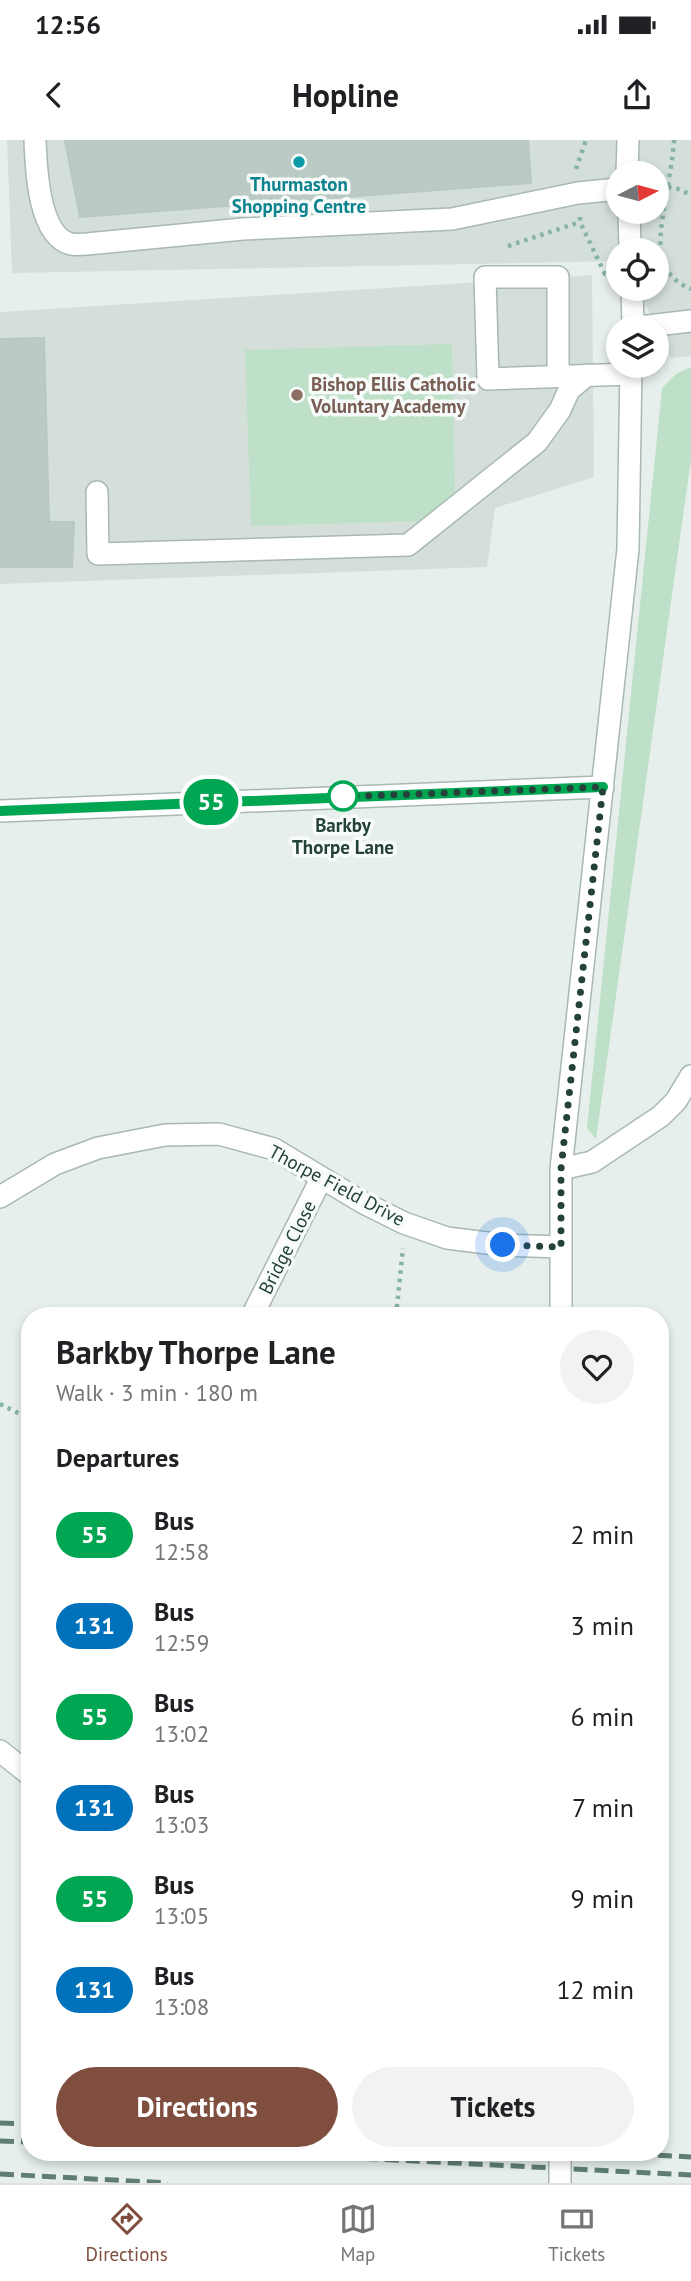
<!DOCTYPE html>
<meta charset="utf-8">
<style>
:root{--surface:#fff;--page:#f2f2f2;--text:#202124;--muted:#757577;--line:#e0e0e0;--accent:#7f4e3f}
body{margin:0;font-family:"PT Sans",sans-serif;background:var(--page);color:var(--text);height:100vh;display:flex;flex-direction:column;font-size:26px;white-space:nowrap}
*{box-sizing:border-box;margin:0}
p{font-size:23px;color:var(--muted)}
.icon{flex:none;width:38px;height:38px;fill:none;stroke:currentColor;stroke-width:2;stroke-linecap:round;stroke-linejoin:round}
.map{position:relative;flex:1;overflow:hidden}
.panel{position:absolute;left:21px;top:1167px;width:648px;height:854px;display:flex;flex-direction:column;background:var(--surface);border-radius:28px;box-shadow:0 4px 10px #0003}
.panel>*{flex:none}
.badge{padding:0 14px;border-radius:23px;font-size:24px;line-height:46px}
.needle{width:46px;rotate:84deg}
.tools{position:absolute;left:606px;top:21px;display:grid;gap:14px}
.tools a{display:grid;place-items:center;width:63px;height:63px;border-radius:50%;background:var(--surface);box-shadow:0 4px 10px #0003;font-size:35px}
.you{position:absolute;width:35px;height:35px;margin:-18px;border:5px solid #fff;border-radius:50%;background:#1a73e8;box-shadow:0 0 0 10px #1a73e833}
.map>.badge{position:absolute;translate:-50% -50%;box-shadow:0 0 0 4px #fff}
h2{padding:0 35px;font-size:26px;line-height:63px}
.round{display:grid;place-items:center;flex:none;width:74px;height:74px;border-radius:37px;background:var(--page)}
.summary{display:flex;align-items:center;justify-content:space-between;height:119px;padding:0 35px}
h1{font-size:33px;font-weight:800;line-height:52px}
.primary-button{display:flex;gap:14px;margin-top:auto;padding:14px 35px}
.primary-button a{flex:1;height:80px;border-radius:42px;background:var(--accent);color:#fff;font-size:28px;font-weight:800;line-height:80px;text-align:center}
.primary-button a+a{background:var(--page);color:var(--text)}
ul{padding:0;list-style:none}
li{display:flex;align-items:center;gap:21px;height:91px;padding:0 35px}
li div{flex:1}
li b{display:block;font-size:26px}
li em{font-style:normal}
li .badge{min-width:77px;font-weight:700;text-align:center}
.status{display:flex;justify-content:space-between;align-items:center;height:49px;padding:0 35px;background:var(--surface);direction:ltr}
.status svg{height:19px;fill:currentColor}
header{display:flex;justify-content:space-between;align-items:center;height:91px;padding:0 35px;background:var(--surface);font-size:32px;font-weight:800}
.menu{display:flex;justify-content:space-around;align-items:center;height:98px;border-top:2px solid var(--line);background:var(--surface);font-size:19px;color:var(--muted)}
.menu a{display:grid;justify-items:center;gap:4px}
.menu .current{color:var(--accent)}
.map>svg:first-child{display:block}
.built{fill:#d4dfda;fill-rule:evenodd}
.green{fill:#bfe0c8}
.building{fill:#bbcac4;stroke:#b8c9c2;stroke-width:2}
.lines{fill:none;stroke-linecap:round;stroke-linejoin:round}
.minor-casing{stroke:#a8b8b2;stroke-width:24}
.path{stroke:#86b3a5;stroke-width:4.5;stroke-dasharray:3.5 5;stroke-linecap:butt}
.minor{stroke:#fff;stroke-width:21}
.rail{stroke:#5f7d75;stroke-width:5;stroke-dasharray:14 7;stroke-linecap:butt}
.minor-bridge-casing{stroke:#a8b8b2;stroke-width:24;stroke-linecap:butt}
.minor-bridge{stroke:#fff;stroke-width:21}
.line-casing{stroke:#fff;stroke-width:16}
.line{stroke:#00a651;stroke-width:10}
.walk{stroke:#24423a;stroke-width:7;stroke-dasharray:0 12.6}
.culture-dot{fill:#0f9aa8;stroke:#f7fbf9;stroke-width:2.5}
.education-dot{fill:#8d6e63;stroke:#f7fbf9;stroke-width:2.5}
.stop-dot{fill:#fff;stroke:#00a651;stroke-width:3.5}
.labels{text-anchor:middle;dominant-baseline:central;stroke-width:7;stroke-linejoin:round;paint-order:stroke}
.culture-label{font-size:19px;font-weight:bold;fill:#0d838f;stroke:#f7fbf9}
.education-label{font-size:19px;font-weight:bold;fill:#785e54;stroke:#f7fbf9;text-anchor:start}
.stop-label{font-size:19px;font-weight:bold;fill:#24423a;stroke:#f7fbf9}
.street-label{font-size:19px;fill:#24423a;stroke:#f7fbf9}
</style>
<div class="status"><b>12:56</b><svg viewBox="0 0 49 12"><path d="M0 12V9h3v3zM5 12V6h3v6zM10 12V3h3v9zM15 12V0h3v12zM26 1h20v11H26zM47 4h2v5h-2z"/></svg></div>
<header><svg class="icon" aria-label="back" viewBox="0 0 24 24"><path d="M15 5l-7 7 7 7"/></svg>Hopline<svg class="icon" aria-label="share" viewBox="0 0 24 24"><path d="M12 15V3M7 8l5-5 5 5M5 13v7h14v-7"/></svg></header>
<div class="map">
<svg width="691" height="2043" viewBox="0 0 691 2043">
<rect width="100%" height="100%" fill="#e6efeb"/>
<path class="built" d="M7,0h684v216l-20,2 -33,-69h18v-39h-38v11l-606,12zM618,33h38v39h-38z
M592,135l2,202 -99,31 -8,59 -487,17v-272z"/>
<path class="green" d="M452,204l3,150 -30,27 -174,5 -6,-176z
M691,227v92l-95,680 -9,-11 75,-740 14,-14z"/>
<path class="building" d="M65,0h463l3,43 -451,34z
M44,198l5,184h25l-2,45h-72v-228z"/>
<g class="lines">
<defs>
<path id="minor" d="M35,0c1,27 3,96 36,104 4,1 11,0 16,0l156,-15 209,-10 126,-26 40,-4
M627,33l1,-33
M629,72l1,38
M632,149l1,38
M639,187l52,-6
M558,236v-99h-73l3,102 142,-5
M97,352l1,62 310,-9 129,-103 23,-32 9,-20 18,-15
M0,671l603,-24
M561,1029l31,-7 69,-46 15,-15 15,-25
M0,1057l55,-33 43,-16 67,-13 54,-1 55,15 88,53 42,21 43,15 56,7 57,2
M252,1176l69,-137
M561,1176v-147l67,-620 3,-183
M0,1611l30,24"/>
</defs>
<use href="#minor" class="minor-casing"/>
<path class="path" d="M674,0c-1,31 -19,93 -12,119 4,15 16,25 29,30
M576,29l10,-29
M668,47l10,2 13,6
M580,77v5l25,52h8
M508,106l72,-24
M396,1176l7,-68
M0,1264l30,15"/>
<use href="#minor" class="minor"/>
<path class="rail" d="M0,1983l30,1
M0,2001l30,1
M238,2012l453,23
M595,2012l96,5
M0,2034l168,9"/>
<defs>
<path id="minor-bridge" d="M560,2043v-31"/>
</defs>
<use href="#minor-bridge" class="minor-bridge-casing"/>
<use href="#minor-bridge" class="minor-bridge"/>
</g>
<g class="lines">
<defs>
<path id="line" d="M0,671l603,-24"/>
</defs>
<use href="#line" class="line-casing"/>
<use href="#line" class="line"/>
<path class="walk" d="M343,656l-6,1 266,-10 -42,382v78l-58,-2"/>
</g>
<circle class="culture-dot" cx="299" cy="22" r="7"/>
<circle class="education-dot" cx="297" cy="255" r="7"/>
<circle class="stop-dot" cx="343" cy="656" r="14"/>
<g class="labels">
<g class="culture-label">
<text x="299" y="44">Thurmaston<tspan x="299" dy="22">Shopping Centre</tspan></text>
</g>
<g class="education-label">
<text x="311" y="244">Bishop Ellis Catholic<tspan x="311" dy="22">Voluntary Academy</tspan></text>
</g>
<g class="stop-label">
<text x="343" y="685">Barkby<tspan x="343" dy="22">Thorpe Lane</tspan></text>
</g>
<g class="street-label">
<text transform="translate(337 1045) rotate(28)">Thorpe Field Drive</text>
<text transform="translate(287 1107) rotate(-63)">Bridge Close</text>
</g>
</g>
</svg>
<div class="tools">
<a><svg class="needle" viewBox="-14 -14 28 28"><path d="M0-13l5 13h-10z" fill="#e53935"/><path d="M0 13l5-13h-10z" fill="#757577"/></svg></a>
<a><svg class="icon" aria-label="locate" viewBox="0 0 24 24"><circle cx="12" cy="12" r="6"/><path d="M12 2v4M12 18v4M2 12h4M18 12h4"/></svg></a>
<a><svg class="icon" aria-label="layers" viewBox="0 0 24 24"><path d="M12 4l9 5-9 5-9-5zM3 14l9 5 9-5"/></svg></a>
</div>
<div class="you" style="left:503px;top:1105px"></div>
<b class="badge" style="left:211px;top:662px;background:#00a651;color:#fff">55</b>
<section class="panel">
<div class="summary"><div><h1>Barkby Thorpe Lane</h1><p>Walk · 3 min · 180 m</p></div><a class="round"><svg class="icon" aria-label="heart" viewBox="0 0 24 24"><path d="M12 20l-8-8c-3-5 5-10 8-4 3-6 11-1 8 4z"/></svg></a></div>
<h2>Departures</h2>
<ul>
<li><span class="badge" style="background:#00a651;color:#fff">55</span><div><b>Bus</b><p>12:58</p></div><em>2 min</em></li>
<li><span class="badge" style="background:#0072bc;color:#fff">131</span><div><b>Bus</b><p>12:59</p></div><em>3 min</em></li>
<li><span class="badge" style="background:#00a651;color:#fff">55</span><div><b>Bus</b><p>13:02</p></div><em>6 min</em></li>
<li><span class="badge" style="background:#0072bc;color:#fff">131</span><div><b>Bus</b><p>13:03</p></div><em>7 min</em></li>
<li><span class="badge" style="background:#00a651;color:#fff">55</span><div><b>Bus</b><p>13:05</p></div><em>9 min</em></li>
<li><span class="badge" style="background:#0072bc;color:#fff">131</span><div><b>Bus</b><p>13:08</p></div><em>12 min</em></li>
</ul>
<div class="primary-button"><a>Directions</a><a>Tickets</a></div>
</section>
</div>
<nav class="menu">
<a class="current"><svg class="icon" aria-label="directions" viewBox="0 0 24 24"><path d="M12 3l9 9-9 9-9-9zM9 14v-3h6M13 9l2 2-2 2"/></svg>Directions</a>
<a><svg class="icon" aria-label="map" viewBox="0 0 24 24"><path d="M3 6l6-2 6 2 6-2v14l-6 2-6-2-6 2zM9 4v14M15 6v14"/></svg>Map</a>
<a><svg class="icon" aria-label="tickets" viewBox="0 0 24 24"><path d="M3 7h18v10H3zM15 7v10"/></svg>Tickets</a>
</nav>
